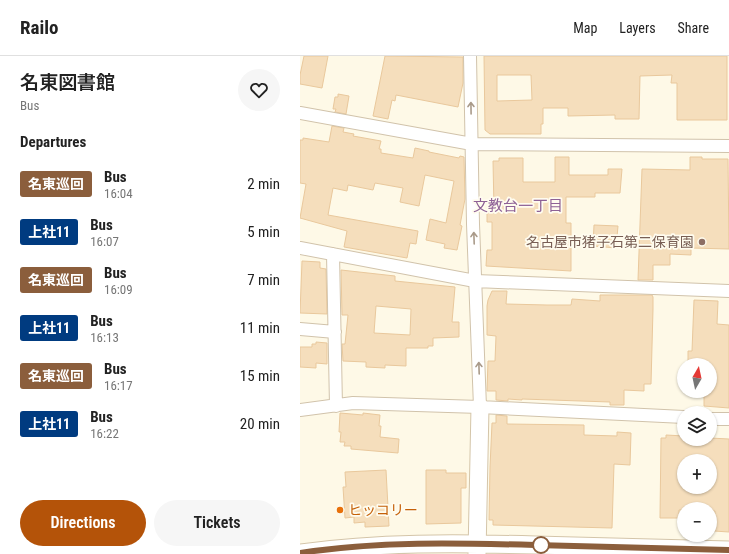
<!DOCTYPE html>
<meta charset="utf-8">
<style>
:root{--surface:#fff;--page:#f6f6f6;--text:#222;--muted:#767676;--line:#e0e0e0;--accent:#b45309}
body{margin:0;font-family:"Roboto Condensed","Noto Sans JP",sans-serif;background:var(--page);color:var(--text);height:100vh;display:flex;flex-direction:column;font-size:15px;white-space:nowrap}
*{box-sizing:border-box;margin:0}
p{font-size:13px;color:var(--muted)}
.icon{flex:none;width:22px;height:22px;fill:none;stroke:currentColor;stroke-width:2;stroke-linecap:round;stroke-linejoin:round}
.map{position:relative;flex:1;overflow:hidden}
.panel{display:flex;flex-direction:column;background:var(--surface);width:300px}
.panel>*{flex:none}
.badge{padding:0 8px;border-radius:3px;font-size:14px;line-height:26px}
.needle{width:26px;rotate:9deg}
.buttons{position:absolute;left:377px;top:302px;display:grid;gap:8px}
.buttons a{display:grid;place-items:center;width:40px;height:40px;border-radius:50%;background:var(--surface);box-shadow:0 1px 3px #0004;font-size:20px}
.map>.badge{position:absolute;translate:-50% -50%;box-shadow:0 0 0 2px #fff}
h2{padding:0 20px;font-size:15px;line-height:36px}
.round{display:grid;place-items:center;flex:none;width:42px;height:42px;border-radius:21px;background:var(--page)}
.summary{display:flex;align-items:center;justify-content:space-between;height:68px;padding:0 20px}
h1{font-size:19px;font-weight:600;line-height:30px}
.primary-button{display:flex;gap:8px;margin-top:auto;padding:8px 20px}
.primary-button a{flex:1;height:46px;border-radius:24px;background:var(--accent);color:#fff;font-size:16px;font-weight:600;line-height:46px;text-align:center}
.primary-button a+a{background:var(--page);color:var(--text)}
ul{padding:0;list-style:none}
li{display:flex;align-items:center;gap:12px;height:48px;padding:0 20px}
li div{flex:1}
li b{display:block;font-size:15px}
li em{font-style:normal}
li .badge{min-width:44px;font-weight:700;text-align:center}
header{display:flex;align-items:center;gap:24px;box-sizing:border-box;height:56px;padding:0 20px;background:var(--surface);border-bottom:1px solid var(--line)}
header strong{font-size:19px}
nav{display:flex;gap:22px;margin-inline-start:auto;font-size:14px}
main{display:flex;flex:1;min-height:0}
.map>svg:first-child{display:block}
.building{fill:#f5debc;stroke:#e9c89c;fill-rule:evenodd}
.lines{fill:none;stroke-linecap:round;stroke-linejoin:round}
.street-casing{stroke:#d1c3ab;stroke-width:14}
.secondary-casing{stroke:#d4c5a9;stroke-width:19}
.street{stroke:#fff;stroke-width:12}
.secondary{stroke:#fff;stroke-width:17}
.oneway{stroke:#a99a89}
.line-casing{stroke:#fff;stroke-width:9}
.line{stroke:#8b5e3c;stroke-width:6}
.education-dot{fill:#8d6e63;stroke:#fffcef;stroke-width:1.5}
.food-dot{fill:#e8710a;stroke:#fffcef;stroke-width:1.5}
.stop-dot{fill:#fff;stroke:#8b5e3c;stroke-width:2}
.labels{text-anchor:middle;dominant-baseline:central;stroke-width:3.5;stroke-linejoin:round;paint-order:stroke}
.education-label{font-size:14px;fill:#785e54;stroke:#fffcef;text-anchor:end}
.food-label{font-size:14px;fill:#c56008;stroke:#fffcef;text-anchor:start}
.neighbourhood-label{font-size:15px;fill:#8e6196;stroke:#fffcef}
</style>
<header>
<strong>Railo</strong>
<nav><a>Map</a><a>Layers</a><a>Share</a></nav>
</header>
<main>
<section class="panel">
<div class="summary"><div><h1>名東図書館</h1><p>Bus</p></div><a class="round"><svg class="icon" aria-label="heart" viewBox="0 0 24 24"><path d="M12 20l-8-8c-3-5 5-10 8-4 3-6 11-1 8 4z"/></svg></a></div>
<h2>Departures</h2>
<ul>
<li><span class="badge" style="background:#8b5e3c;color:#fff">名東巡回</span><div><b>Bus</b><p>16:04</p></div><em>2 min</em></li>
<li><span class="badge" style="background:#003b80;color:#fff">上社11</span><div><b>Bus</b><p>16:07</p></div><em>5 min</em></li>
<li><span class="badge" style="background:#8b5e3c;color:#fff">名東巡回</span><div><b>Bus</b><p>16:09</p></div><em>7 min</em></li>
<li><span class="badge" style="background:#003b80;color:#fff">上社11</span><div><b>Bus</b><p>16:13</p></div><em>11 min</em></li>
<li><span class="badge" style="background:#8b5e3c;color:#fff">名東巡回</span><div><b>Bus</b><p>16:17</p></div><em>15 min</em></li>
<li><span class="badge" style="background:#003b80;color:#fff">上社11</span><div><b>Bus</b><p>16:22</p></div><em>20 min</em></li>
</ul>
<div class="primary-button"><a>Directions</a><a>Tickets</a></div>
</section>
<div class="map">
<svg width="429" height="498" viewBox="0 0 429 498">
<rect width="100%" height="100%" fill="#fef9e7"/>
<path class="building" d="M4,0h24l-6,32 -22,-4v-9z
M85,0l78,1v26l-5,24 -62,-12 -1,6 -3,-1 -4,19 -15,-3z
M184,0h243v64h-50v-37h-6l1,-8 -32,1 -1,43h-24v-4l-47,1v-8h-25v16h-2v10h-51l-5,-4zM197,19h34l1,25 -35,1z
M38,38l11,2 -3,18 -11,-2 1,-3h-3l2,-12h3z
M32,70l12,2 -1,4 11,2 -1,2 28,5 -2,8h2v4l32,5 2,-10 14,3v1l30,6 1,-2 4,1 1,42 -5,26 2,1 -5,24 -13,-2 1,-4 -19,-4 4,-21 16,4 8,-42 -29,-6 -6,31 -19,-4 3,-14 -28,-5 -2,7 -25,-5 -1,6 -14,-3 -5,27 90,16 -2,13 -6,-1 -3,15 -63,-11 3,-16 -47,-13 6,-34 -6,-1v-43h3v-2l26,4z
M255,101h14v18h39v-6h14l-2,24h-25v4h-29v26h5v48l-85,-5 1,-16h5v-28h-5v-12h7l-1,-49h6v-3h24v24h32z
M390,101h12v2h26l1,90 -38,-1v7l-21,-1v11h-17v15h-15l4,-111 48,1z
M294,169l24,1 -2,22 -23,-2z
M2,205l18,1v6l6,1 1,45 -27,-1z
M41,214l54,6v5l60,6 -3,35h7v15l-26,1v8h-5v2h-22v18l-21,-1v3l-19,-1v-5l-23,-1 -1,-17h3l3,-29h-6zM76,250l35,3 -1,26 -36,-2z
M192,235h15l-1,13 41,1h24l1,-6 28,2v-6h52l1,2v12l-2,75h-7v7l-20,-1v15h-14v-3l-88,-3v1l-14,-1v2l-12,-1v-9h-9l1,-30h7l1,-25 -9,-1v-29l1,-6z
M394,244l24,1 -1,23 12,1v83l-25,-2v-15h6v-26h-22v-14h4z
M16,286l11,1v21l-11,-1v5l-16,-1v-20h12v-3h4z
M40,357l23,2v-2l17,2 -1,11h2l-1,11 19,2 -1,14 -47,-4v-3h-7l1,-4h-5l1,-10h-2z
M196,359l11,1v8l77,1v10l33,1v-4l14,1 -1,32 -16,-1 -2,64 -119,-3v-5h-4l1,-53 2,-44h4z
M366,379l18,1v3l26,-1 19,1v93l-15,-1 1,-20h-5v-2h-26v1h-5v8h-19l1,-80h5zM384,405h26v26h-26z
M86,414l3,56 -24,1v-5l-11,1v-6l-9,1 -2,-31h3l-1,-15z
M126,414h20v3h20v15h-5v35l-35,1z"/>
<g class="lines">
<defs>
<path id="street" d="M170,0l3,168 7,183
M0,57l172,31 257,2
M0,192l175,33 254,10
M33,198l3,152
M0,273l35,3
M0,354l53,-7 127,4 204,10
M410,363h19"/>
<path id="secondary" d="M0,497c78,-11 157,-10 236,-8 64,2 129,3 193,5
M177,498l3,-147"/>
</defs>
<use href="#street" class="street-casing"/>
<use href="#secondary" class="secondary-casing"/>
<use href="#street" class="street"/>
<use href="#secondary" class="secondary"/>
</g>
<defs><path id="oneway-shaft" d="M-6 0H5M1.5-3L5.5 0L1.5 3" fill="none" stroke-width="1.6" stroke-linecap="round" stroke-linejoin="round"/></defs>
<g class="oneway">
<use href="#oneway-shaft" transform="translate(171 52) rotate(-91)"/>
<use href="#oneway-shaft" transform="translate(174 182) rotate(-92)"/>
<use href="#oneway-shaft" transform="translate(179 312) rotate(-92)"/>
</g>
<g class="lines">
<defs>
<path id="line" d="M0,497c78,-12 157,-10 235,-8 65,2 129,3 194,5"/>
</defs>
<use href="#line" class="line-casing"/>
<use href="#line" class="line"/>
</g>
<circle class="education-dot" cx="402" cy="186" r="4"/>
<circle class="food-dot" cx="40" cy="454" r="4"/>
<circle class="stop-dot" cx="241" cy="489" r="8"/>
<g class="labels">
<g class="education-label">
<text x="394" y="186">名古屋市猪子石第二保育園</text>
</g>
<g class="food-label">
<text x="48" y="454">ヒッコリー</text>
</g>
<g class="neighbourhood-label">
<text x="218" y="150">文教台一丁目</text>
</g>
</g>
</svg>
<div class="buttons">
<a><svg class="needle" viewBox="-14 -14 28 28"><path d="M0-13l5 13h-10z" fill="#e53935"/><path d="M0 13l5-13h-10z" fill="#767676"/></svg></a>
<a><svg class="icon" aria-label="layers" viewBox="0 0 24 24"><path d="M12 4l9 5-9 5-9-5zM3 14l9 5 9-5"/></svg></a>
<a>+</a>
<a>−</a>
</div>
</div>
</main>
